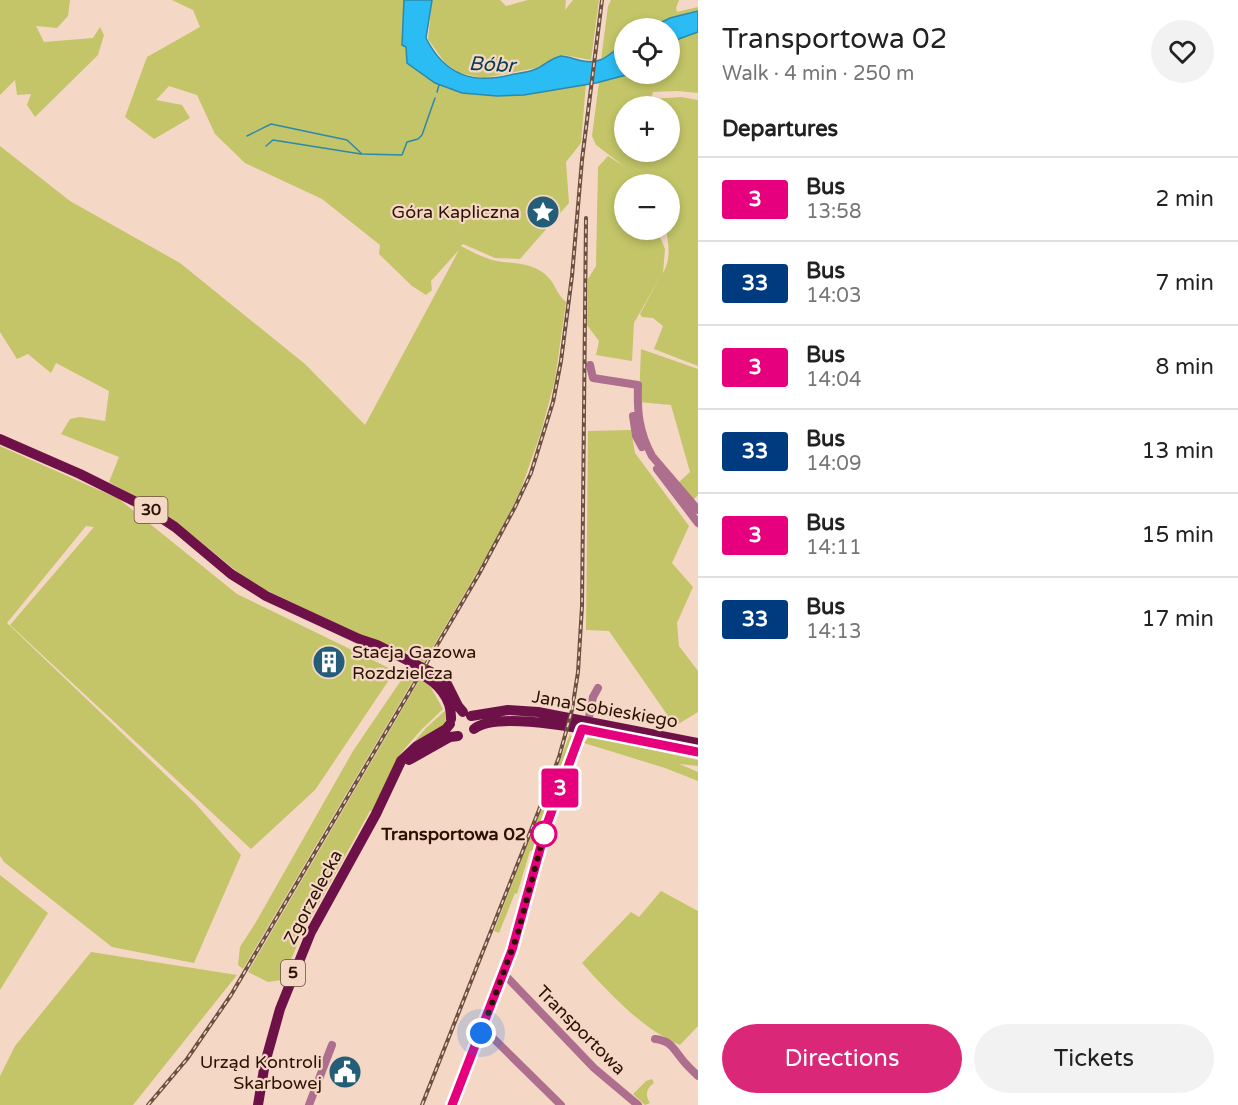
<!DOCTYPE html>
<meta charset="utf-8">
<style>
:root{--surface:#fff;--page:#f2f2f2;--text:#222;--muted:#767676;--line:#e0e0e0;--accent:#db2777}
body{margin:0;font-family:"Varela Round",sans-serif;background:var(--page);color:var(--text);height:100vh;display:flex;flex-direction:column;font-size:22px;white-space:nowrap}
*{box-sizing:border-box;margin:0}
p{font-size:20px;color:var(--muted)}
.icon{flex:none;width:33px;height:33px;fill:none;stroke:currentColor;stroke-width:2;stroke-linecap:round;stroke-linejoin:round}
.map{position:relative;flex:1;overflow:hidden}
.details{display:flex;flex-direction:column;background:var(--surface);width:540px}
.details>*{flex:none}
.badge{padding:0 12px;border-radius:4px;font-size:21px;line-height:39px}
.tools{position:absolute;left:614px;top:18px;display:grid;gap:12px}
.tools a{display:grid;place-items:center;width:66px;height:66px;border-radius:50%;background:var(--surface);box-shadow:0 3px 9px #0003;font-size:30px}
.you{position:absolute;width:30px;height:30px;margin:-15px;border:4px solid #fff;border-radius:50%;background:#1a73e8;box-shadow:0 0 0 9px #1a73e833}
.map>.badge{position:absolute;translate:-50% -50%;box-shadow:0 0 0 3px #fff}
h2{padding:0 24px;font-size:22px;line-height:54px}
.round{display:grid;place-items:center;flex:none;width:63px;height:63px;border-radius:32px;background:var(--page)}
.summary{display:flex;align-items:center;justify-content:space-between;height:102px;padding:0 24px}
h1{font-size:28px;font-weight:600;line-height:45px}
.button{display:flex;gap:12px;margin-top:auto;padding:12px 24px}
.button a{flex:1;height:69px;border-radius:36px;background:var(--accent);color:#fff;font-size:24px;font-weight:600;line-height:69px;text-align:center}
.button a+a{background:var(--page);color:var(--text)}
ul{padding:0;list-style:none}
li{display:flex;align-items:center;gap:18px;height:84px;padding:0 24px;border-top:2px solid var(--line)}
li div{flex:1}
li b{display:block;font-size:22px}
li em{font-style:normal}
li .badge{min-width:66px;font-weight:700;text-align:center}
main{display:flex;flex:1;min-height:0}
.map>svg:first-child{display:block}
.green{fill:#c3c568;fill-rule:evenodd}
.water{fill:#2abcf3;stroke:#2b89ab;stroke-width:1.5}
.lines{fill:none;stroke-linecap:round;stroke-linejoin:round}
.stream{stroke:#2b89ab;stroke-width:1.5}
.minor{stroke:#ae6e8d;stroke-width:8}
.major{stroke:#6e1148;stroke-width:10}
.rail-casing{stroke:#6c5041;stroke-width:4}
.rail{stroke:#f5d7c6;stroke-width:1.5;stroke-dasharray:4.5;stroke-linecap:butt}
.line-casing{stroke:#fff;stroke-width:14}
.line{stroke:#e6007e;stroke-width:9}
.walk{stroke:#2c1203;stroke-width:6;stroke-dasharray:0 10.8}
.stop-dot{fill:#fff;stroke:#e6007e;stroke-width:3}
.labels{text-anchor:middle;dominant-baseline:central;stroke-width:4.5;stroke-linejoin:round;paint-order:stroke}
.shield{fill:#f5d7c6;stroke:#684d3e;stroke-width:1.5}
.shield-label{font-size:16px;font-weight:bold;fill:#2c1203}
.poi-label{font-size:18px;fill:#2c1203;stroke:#f5d7c6;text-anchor:end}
.street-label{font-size:18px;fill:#2c1203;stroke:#f5d7c6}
.stop-label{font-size:18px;font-weight:bold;fill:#2c1203;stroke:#f5d7c6;text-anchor:end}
.water-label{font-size:20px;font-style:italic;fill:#003c52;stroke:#f5d7c6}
</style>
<main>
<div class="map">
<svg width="698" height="1105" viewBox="0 0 698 1105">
<rect width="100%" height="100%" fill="#f5d7c6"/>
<path class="green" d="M0,0h70l-2,16 -11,12 -21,-2 8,16 49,-4 7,-11 4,8 -6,20 -63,62 -8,-12 4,-11 -14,1 -2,-15 -15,15z
M172,0h232v27l3,36 8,4 82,29 27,-1 62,-12 -5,60 -15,19 3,41 -49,56 -25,-1 -32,-14 -2,2c9,5 21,11 31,14 16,4 31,1 47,10 18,11 15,22 27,32l-11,78 -14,52 -21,60 -29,57 -67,113 -13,-6 -3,-5h-2v5l-149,-70 -23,-17 -69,-56 -56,-31 10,-25 -58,-23 9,-15 10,-2 25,4 4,-30 -53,-28 -5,10 -23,-19 -11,5 -17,-27v-186l70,55 110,62 125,101 60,61 94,-175 -28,31 1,9 -6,5 -14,-9 -33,-32 1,-9 -58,-46 -77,-36 -30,-29 -18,-39 -28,-9 -13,14 26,5 8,13 -36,21 -29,-22 22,-60 53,-30 -7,-17z
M432,0h68l6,6 22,-6h38l-1,10 8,-10h26l-8,60 -28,-5 -26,13 -54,10 -24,-5 -14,-10 -17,-24z
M611,0h68l-3,8 1,4 21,-5v4l-28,7 -20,10h-26v17c-9,4 -13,12 -23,15l7,-54z
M698,32v61l-21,-2 -24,1 -2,7 30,-2 17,3v266l-44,-17 9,-23 -10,-8 -11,-1 -2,-3 21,-39 -27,48 -2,38 -36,-6 3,-14 -12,-16 1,-46 8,-13 2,-99 10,-11 17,11 -29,-22 -4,-9 7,-54 31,-8h39v-28l7,-6zM624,106h45v46h-45zM636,179l3,5h30v46h-3c3,15 5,29 -3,43l2,-24 -8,-19h-33v-46h14z
M641,349l57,20v126l-5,5 -15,-17 12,-11 -19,-67 -32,-3z
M631,430l4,23 54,73 -17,37 21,24 -16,36 2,23 19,25v41l-23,14 -66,-95 -23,-1 2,-199z
M0,446l119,53 118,95 158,77 -80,119 -64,59 -241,-224 84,-98 -8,-1 -79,97 188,180 46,52 -47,108 -82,-16 -108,-85 -4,-6z
M406,673l8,6 -171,290 -5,-4 2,-18 16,-25 97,-171z
M420,679l10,7 13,23 -22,21 -20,23 -28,59 -3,-1 -67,121 -21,48 -14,2 -20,-10z
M448,708l-3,18 -38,24 19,-22z
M570,734l4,7 -30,82c-10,7 -8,16 -10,27l-4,1 -13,43 -2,-1 -16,40 -5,-2z
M592,737l106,23v6l-19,-2 19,8v9l-33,-13 -81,-25 4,-5z
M0,875l48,38 -48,77z
M661,891l37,20v115l-18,19c-39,-17 -70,-51 -98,-82l49,-51 8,5z
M91,952l146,23 -104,130h-133v-29l15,-30z
M652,1079l2,4c-8,5 -9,13 -4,20l-5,2 -12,-11 13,-13z"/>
<path class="water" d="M404,0h28l-6,38c19,38 48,47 88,36 7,-1 16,-2 22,-5 9,-4 15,-11 25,-13 7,0 15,4 22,5 21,4 26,-9 41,-16v29h6l-34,9 -72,12 -27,1 -35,-3 -27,-10 -28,-20 -1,-16 -4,-2z
M698,11v21l-22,8 -7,6v-18h-19l20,-10z"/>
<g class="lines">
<path class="stream" d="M437,92l2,-7
M247,136l24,-12 76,16 15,14 40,1 5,-13 11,-3 4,-4 13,-37
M266,146l7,-6 88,14"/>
<path class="minor" d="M590,365l3,13 45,7c-1,27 1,47 14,71l46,54
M633,416l3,20 6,11
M657,469l41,54
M588,722l5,-25 5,-9
M504,974l90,94 44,37
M481,1033l12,5 68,67
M655,1039c16,2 17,8 26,19 5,7 11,12 17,18
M309,1105l23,-60
M452,1105l56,-141 9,-28 30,-112 35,-95 3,-4"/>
<path class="major" d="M0,439l80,35 62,31 33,22 56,47 35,22 93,43 18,6 56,28 14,11 11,22 5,6
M420,674c17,8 32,24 31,45
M471,716l37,-6 30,2 160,31
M474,729c30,-25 182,16 224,23
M409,760l41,-23 8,-1
M258,1105l7,-42 15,-54 31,-77 65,-118 25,-53 16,-15 29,-17 4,-5"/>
<defs>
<path id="rail" d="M148,1105l39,-46 44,-64 248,-421 36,-67 16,-34 22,-71 8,-41 11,-85 10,-116 20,-160
M422,1105l117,-295 20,-53 13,-47 6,-38 4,-66 4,-388"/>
</defs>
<use href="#rail" class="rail-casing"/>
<use href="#rail" class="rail"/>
</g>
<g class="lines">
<defs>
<path id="line" d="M452,1105l60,-155 35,-126 35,-95 116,23"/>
</defs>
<use href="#line" class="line-casing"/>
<use href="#line" class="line"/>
<path class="walk" d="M481,1033l36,-97 27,-102"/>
</g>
<defs>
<symbol id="sight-disc" viewBox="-11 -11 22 22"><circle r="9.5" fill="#245d77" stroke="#f5d7c6"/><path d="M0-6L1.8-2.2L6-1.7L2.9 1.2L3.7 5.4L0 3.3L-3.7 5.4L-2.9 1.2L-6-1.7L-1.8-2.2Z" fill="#fff"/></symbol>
<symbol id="building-disc" viewBox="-11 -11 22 22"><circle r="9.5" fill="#245d77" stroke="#f5d7c6"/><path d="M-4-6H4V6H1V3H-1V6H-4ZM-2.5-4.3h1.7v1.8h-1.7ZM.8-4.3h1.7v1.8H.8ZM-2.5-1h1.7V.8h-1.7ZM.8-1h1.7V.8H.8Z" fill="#fff"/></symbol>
<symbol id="civic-disc" viewBox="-11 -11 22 22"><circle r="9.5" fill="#245d77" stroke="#f5d7c6"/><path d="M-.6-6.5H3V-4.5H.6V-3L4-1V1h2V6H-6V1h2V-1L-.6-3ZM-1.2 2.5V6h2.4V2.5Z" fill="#fff"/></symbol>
</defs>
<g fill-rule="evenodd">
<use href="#sight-disc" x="524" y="193" width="38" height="38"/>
<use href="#building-disc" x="310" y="643" width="38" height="38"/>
<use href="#civic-disc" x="326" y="1053" width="38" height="38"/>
</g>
<circle class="stop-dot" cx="544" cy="834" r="12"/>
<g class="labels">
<g class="shield">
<rect x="134.5" y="497" width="33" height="26" rx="4.5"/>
<rect x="281" y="960" width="24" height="26" rx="4.5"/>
</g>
<g class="shield-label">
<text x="151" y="510">30</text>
<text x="293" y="973">5</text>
</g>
<g class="poi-label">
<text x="520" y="212">Góra Kapliczna</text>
<text x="352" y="652" text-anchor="start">Stacja Gazowa<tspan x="352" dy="21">Rozdzielcza</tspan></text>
<text x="322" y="1062">Urząd Kontroli<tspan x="322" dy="21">Skarbowej</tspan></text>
</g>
<g class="street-label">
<text transform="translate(605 709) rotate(10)">Jana Sobieskiego</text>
<text transform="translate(313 897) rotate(-62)">Zgorzelecka</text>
<text transform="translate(581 1030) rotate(45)">Transportowa</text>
</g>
<g class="stop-label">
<text x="526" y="834">Transportowa 02</text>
</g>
<g class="water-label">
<text transform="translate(492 65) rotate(3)">Bóbr</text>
</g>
</g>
</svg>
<div class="tools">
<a><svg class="icon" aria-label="locate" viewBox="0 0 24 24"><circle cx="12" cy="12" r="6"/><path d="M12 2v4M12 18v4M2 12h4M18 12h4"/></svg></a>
<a>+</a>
<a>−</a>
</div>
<div class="you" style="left:481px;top:1033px"></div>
<b class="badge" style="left:560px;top:788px;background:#e6007e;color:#fff">3</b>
</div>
<section class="details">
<div class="summary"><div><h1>Transportowa 02</h1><p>Walk · 4 min · 250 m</p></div><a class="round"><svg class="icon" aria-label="heart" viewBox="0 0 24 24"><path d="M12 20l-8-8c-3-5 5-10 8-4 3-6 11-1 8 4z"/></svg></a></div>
<h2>Departures</h2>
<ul>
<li><span class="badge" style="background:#e6007e;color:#fff">3</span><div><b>Bus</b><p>13:58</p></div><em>2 min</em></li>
<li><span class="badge" style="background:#003b80;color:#fff">33</span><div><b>Bus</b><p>14:03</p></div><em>7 min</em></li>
<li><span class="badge" style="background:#e6007e;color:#fff">3</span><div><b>Bus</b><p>14:04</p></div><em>8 min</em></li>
<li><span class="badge" style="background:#003b80;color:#fff">33</span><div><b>Bus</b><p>14:09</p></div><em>13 min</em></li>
<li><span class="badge" style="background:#e6007e;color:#fff">3</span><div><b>Bus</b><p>14:11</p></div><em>15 min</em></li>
<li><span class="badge" style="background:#003b80;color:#fff">33</span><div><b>Bus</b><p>14:13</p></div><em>17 min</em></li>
</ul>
<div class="button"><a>Directions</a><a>Tickets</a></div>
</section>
</main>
